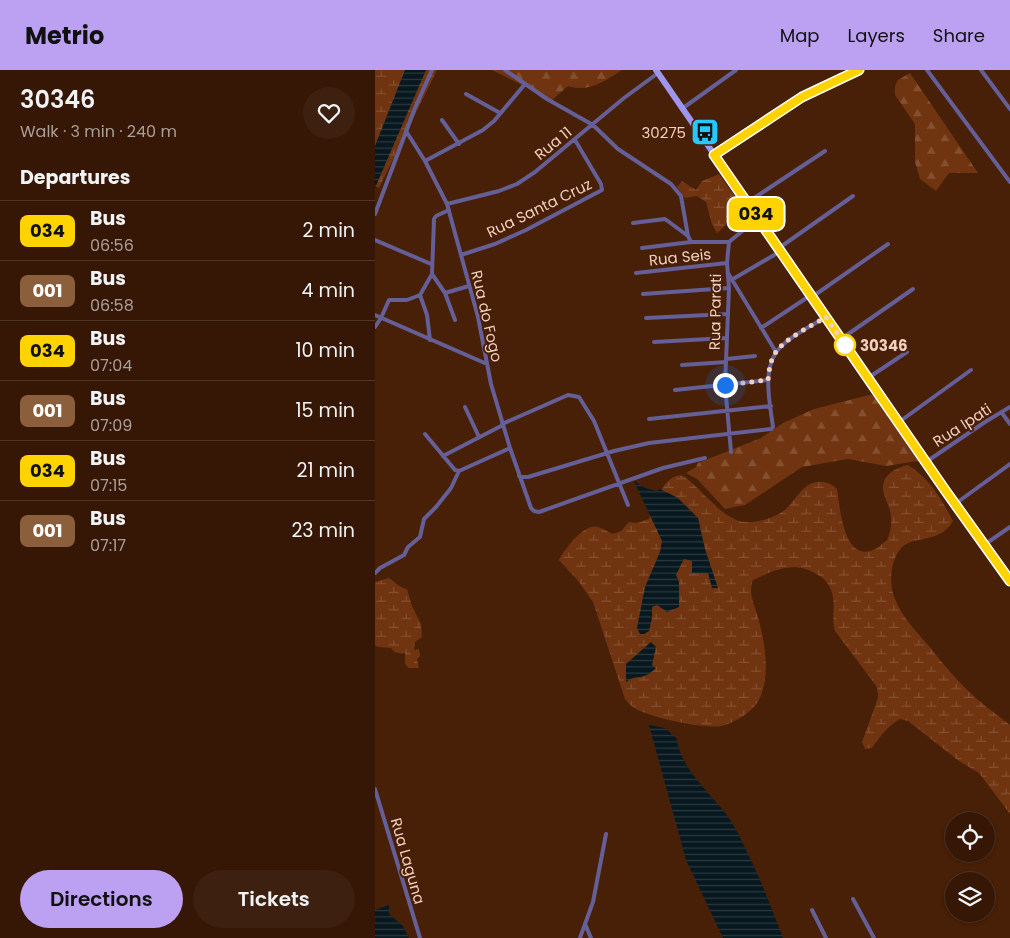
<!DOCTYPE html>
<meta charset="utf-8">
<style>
:root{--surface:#361705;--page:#3d200f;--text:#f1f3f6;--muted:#aa9f9a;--line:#503627;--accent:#bca0f2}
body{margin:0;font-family:Poppins,sans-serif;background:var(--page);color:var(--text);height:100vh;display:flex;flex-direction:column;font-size:19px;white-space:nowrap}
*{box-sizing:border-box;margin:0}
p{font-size:16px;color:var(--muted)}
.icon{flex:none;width:28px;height:28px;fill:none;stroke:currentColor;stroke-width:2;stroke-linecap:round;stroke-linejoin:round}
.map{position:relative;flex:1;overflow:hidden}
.side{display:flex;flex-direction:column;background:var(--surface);width:375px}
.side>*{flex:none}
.badge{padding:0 10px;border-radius:8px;font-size:18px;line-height:32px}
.controls{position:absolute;left:570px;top:742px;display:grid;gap:10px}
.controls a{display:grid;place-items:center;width:50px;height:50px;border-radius:50%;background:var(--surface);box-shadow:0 1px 4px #0004,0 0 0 1px var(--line);font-size:25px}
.you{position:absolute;width:25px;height:25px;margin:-12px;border:4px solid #fff;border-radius:50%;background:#1a73e8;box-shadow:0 0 0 8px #1a73e833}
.map>.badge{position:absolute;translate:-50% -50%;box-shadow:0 0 0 2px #fff}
h2{padding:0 20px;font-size:19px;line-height:45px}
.round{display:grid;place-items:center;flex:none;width:52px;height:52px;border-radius:26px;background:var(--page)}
.headline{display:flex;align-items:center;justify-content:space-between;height:85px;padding:0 20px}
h1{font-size:24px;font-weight:600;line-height:38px}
.cta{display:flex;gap:10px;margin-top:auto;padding:10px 20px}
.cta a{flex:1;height:58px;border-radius:30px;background:var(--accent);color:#111;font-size:20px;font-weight:600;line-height:58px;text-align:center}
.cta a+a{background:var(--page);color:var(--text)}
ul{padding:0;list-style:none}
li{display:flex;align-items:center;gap:15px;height:60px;padding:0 20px;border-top:1px solid var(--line)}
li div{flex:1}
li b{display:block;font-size:19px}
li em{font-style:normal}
li .badge{min-width:55px;font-weight:700;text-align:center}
header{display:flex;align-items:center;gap:30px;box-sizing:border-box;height:70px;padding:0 25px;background:var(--accent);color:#111}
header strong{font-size:24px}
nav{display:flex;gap:28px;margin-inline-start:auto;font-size:18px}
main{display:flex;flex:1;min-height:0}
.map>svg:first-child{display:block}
.forest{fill:url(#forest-firs)}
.wetland{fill:url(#wetland-marsh)}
.water{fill:url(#water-rules)}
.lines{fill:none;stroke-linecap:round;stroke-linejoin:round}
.minor{stroke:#655f97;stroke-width:4}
.tertiary{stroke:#655f97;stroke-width:5}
.primary{stroke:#9e95ef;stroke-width:6}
.line-casing{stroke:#fff;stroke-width:11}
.line{stroke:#ffd300;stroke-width:8}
.walk{stroke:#f2d0bf;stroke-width:5;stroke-dasharray:0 9}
.stop-dot{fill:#fff;stroke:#ffd300;stroke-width:2.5}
.labels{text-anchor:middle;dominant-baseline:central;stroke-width:4;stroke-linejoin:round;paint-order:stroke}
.poi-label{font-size:15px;fill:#f2d0bf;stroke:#481f07;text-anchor:end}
.street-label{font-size:15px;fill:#f2d0bf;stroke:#481f07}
.stop-label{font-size:15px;font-weight:bold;fill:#f2d0bf;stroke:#481f07;text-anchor:start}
</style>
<header>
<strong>Metrio</strong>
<nav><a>Map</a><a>Layers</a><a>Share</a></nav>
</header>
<main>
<section class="side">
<div class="headline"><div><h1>30346</h1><p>Walk · 3 min · 240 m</p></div><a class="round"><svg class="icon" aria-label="heart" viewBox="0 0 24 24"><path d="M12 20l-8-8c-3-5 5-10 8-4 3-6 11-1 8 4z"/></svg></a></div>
<h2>Departures</h2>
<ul>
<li><span class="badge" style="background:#ffd300;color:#111">034</span><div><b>Bus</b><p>06:56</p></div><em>2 min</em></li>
<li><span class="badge" style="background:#8b5e3c;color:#fff">001</span><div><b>Bus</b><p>06:58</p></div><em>4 min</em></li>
<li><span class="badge" style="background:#ffd300;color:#111">034</span><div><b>Bus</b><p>07:04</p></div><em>10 min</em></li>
<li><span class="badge" style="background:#8b5e3c;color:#fff">001</span><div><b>Bus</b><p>07:09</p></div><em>15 min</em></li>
<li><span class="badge" style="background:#ffd300;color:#111">034</span><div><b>Bus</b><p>07:15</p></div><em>21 min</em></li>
<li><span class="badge" style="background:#8b5e3c;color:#fff">001</span><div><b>Bus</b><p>07:17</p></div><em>23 min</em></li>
</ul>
<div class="cta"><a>Directions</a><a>Tickets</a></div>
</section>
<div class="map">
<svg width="635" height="868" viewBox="0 0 635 868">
<defs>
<pattern id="forest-firs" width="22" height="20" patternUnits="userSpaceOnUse" patternTransform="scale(1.25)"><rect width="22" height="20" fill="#703410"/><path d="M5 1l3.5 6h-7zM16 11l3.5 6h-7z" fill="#855031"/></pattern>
<pattern id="wetland-marsh" width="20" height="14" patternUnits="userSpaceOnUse" patternTransform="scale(1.25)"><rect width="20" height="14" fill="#703410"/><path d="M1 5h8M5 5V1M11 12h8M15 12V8" fill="none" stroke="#855031"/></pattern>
<pattern id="water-rules" width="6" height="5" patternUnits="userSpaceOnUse" patternTransform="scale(1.25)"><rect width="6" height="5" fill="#08181f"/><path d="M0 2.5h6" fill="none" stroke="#2c393e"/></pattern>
</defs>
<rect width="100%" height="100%" fill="#481f07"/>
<path class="forest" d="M117,0h130c-17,11 -34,23 -54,16l-16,14z
M535,3l68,100h-29l-13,18 -16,-12 -5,-17v-38l-20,-29v-9l3,-6z
M498,324l45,67 -32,5 -38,-7 -46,8 -57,38 -20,4 -28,-30 -11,-6 10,-6 2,-4 63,-25 22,-15 31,-14z"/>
<path class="wetland" d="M0,0h62l-58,118 -4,-2z
M344,104l25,35 -27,24 -5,-9 -6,-22 -9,-6 -12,2 -8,-11 5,-6 14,9 6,-9z
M533,395c23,15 32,32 45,56 -14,25 -43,12 -54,30 -9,12 -10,35 -4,48 7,18 21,32 33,46 15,19 31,38 49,54 10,9 22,17 33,26v89l-31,-41 -20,-12 -51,-40 -8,-2c-12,7 -20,17 -28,29l-7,1 -3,-7 16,-44 -1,-11 -42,-56c-4,-13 1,-25 -3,-38 -2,-8 -7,-14 -14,-18 -23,-15 -43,-5 -65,5 -5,14 1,24 5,37 7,26 14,62 -1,86 -7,10 -23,20 -35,23 -18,3 -70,-8 -86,-17 -5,-3 -8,-6 -11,-10l-32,-97 -14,-20 -20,-22c6,-11 25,-37 39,-33 5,1 10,5 15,7l8,-3 8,-9 8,1 12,-4c3,-11 7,-23 14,-32 5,-6 12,-15 22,-10 2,1 6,5 8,7 14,12 33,37 52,38 12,1 28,-4 37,-10 15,-10 20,-33 42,-30 5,1 9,3 13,7 3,17 6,73 36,61 5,-2 10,-7 14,-10 3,-7 5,-15 4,-23 0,-8 -5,-15 -7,-23 -5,-16 9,-26 24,-29z
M14,508c7,5 10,9 18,11l5,17 9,18 1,13 -7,5 -1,8 5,-1 1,7 -3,3 2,9h-10l-4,-4v-11c-6,1 -11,0 -14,-5l-13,-1 -3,-2v-63z"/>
<path class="water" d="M30,0h21l-51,118v-42z
M259,411l11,7 11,3 4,-2 18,9 20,20 7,31 13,39h-6l-4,-15h-16v-12l-8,-2 -8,16 3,7v25l-12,5 -10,-7 -5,2v11l-3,13 -5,3h-4l-3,-6 8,-41 15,-35 2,-11z
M276,572l5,5 -4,18 4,3c-14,14 -18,5 -30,14v-18z
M274,655l16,3 12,11c2,25 29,51 45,70 11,13 18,28 25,43 14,28 25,57 36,86h-60l-37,-78z
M14,835v9l14,12 6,12h-34v-28z"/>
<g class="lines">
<path class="minor" d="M130,0l42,29 46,26 25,24 53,35 10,12 7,40 3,6h38
M552,0l83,112
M606,0l29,39
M91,24l34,19
M308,38l53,-38
M67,50l17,24
M31,61l19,30 22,43 31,113 13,67 19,64 21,60 3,3 5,1 124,-44 42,-10
M50,91l58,-31 11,-9 31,-37
M373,132l77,-51
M72,134l52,-13 18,-7 18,-12 89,-74 34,-25
M0,144l40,-106 17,-38
M258,153l32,-4 23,17
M0,170l56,24
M267,178l49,-6
M404,178l74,-52
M86,185l34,-11 31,-14 76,-40 -1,-6 -26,-44
M261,203l91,-10
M353,203l48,79
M57,204l13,19 24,-7
M358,209l48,-28
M70,223l10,27
M268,224l86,-6
M437,227l76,-53
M0,245l112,49
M271,248l82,-4
M0,257l6,-9 8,-18h18l13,-5
M386,258l50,-33
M466,269l72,-50
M55,270l-3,-25 -7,-20 12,-21 2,-55 2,-3 13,-6
M279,272l73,-4
M351,289l29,-3
M307,295l44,-3
M493,308l39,-26
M300,320l93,-10
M90,337l14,30
M627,343l8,11
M274,349l122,-13
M524,352l72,-52
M127,354l66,-29 11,2 15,24 34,84
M50,364l30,36 4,1
M356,382l-6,-67 4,-97 -2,-25 2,-21 29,-24
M68,386l60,-31
M551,392l59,-40 25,-15
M84,401l51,-23
M144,406l3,1h6l86,-26 35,-8 122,-14 2,-2c-3,-23 -10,-53 2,-73 9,-15 36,-28 51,-37
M580,434l55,-40
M609,475l26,-18
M0,503l5,-5 24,-13 4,-8 12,-10 4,-18 12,-12 15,-19 8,-17
M0,719l45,149
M478,829l21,39
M437,840l14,28
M210,854l6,14
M205,868l13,-36 13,-68"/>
<path class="tertiary" d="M339,85l88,-58 57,-27"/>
<path class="primary" d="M281,0l270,392 84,119"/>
</g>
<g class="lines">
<defs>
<path id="line" d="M484,0l-57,27 -88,58 231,335 65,91"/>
</defs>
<use href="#line" class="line-casing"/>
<use href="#line" class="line"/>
<path class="walk" d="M350,315l43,-5c1,-9 2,-20 8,-28 10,-14 35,-26 50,-35l19,28"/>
</g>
<defs>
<symbol id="bus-square" viewBox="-11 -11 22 22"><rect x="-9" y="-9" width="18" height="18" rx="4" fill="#27c8ff" stroke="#481f07"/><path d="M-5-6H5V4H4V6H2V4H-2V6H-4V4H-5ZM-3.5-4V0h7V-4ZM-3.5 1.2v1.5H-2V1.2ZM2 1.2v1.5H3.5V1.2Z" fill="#111"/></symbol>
</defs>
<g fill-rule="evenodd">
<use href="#bus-square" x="314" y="46" width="32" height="32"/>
</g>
<circle class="stop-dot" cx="470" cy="275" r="10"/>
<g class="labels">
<g class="poi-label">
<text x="311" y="62">30275</text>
</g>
<g class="street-label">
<text transform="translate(178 73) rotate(-39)">Rua 11</text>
<text transform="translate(164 138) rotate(-26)">Rua Santa Cruz</text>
<text transform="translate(305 187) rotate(-6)">Rua Seis</text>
<text transform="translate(340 242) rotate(-89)">Rua Parati</text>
<text transform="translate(112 246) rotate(77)">Rua do Fogo</text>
<text transform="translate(587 355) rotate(-33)">Rua Ipati</text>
<text transform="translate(33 791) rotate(74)">Rua Laguna</text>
</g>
<g class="stop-label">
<text x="485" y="275">30346</text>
</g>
</g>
</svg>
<div class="controls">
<a><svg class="icon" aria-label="locate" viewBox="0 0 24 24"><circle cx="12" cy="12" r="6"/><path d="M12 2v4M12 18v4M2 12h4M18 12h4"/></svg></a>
<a><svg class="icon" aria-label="layers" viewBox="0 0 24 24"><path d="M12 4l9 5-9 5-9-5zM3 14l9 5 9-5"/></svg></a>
</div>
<div class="you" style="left:350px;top:315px"></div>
<b class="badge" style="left:381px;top:144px;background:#ffd300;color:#111">034</b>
</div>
</main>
